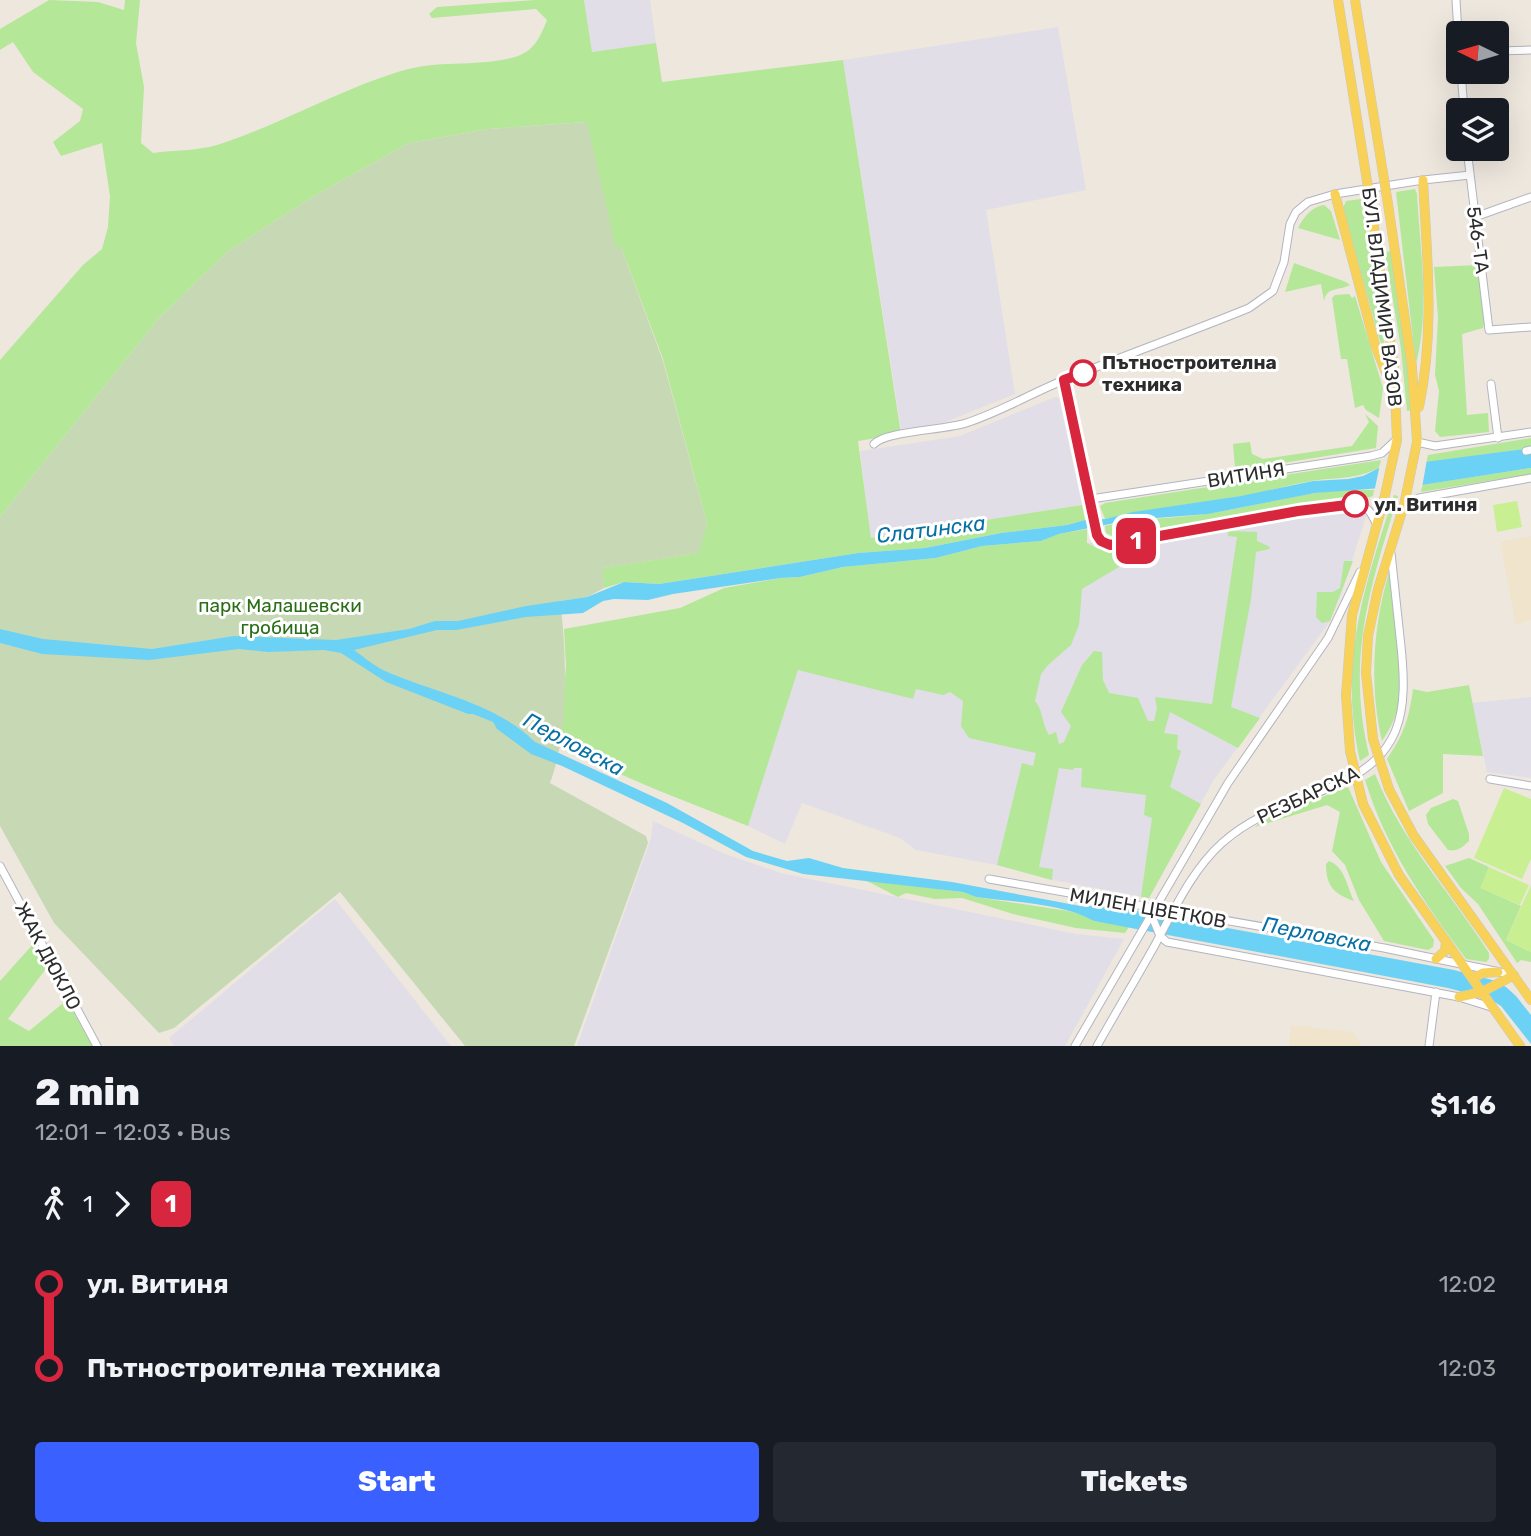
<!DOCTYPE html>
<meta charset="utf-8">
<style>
:root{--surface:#171b24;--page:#242831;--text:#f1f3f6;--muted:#9ea1a6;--accent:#3a60ff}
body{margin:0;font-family:Rubik,sans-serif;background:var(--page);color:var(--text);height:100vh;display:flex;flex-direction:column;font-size:26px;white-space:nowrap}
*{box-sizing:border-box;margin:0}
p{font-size:23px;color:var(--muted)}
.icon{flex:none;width:38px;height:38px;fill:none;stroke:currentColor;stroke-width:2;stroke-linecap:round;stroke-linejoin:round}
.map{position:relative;height:1046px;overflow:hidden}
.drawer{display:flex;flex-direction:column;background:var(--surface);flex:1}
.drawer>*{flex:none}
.badge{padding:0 14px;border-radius:10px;font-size:24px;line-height:46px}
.needle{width:46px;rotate:275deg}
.tools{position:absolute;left:1446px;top:21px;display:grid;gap:14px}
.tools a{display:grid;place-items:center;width:63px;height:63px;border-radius:7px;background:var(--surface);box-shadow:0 7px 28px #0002;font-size:35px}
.map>.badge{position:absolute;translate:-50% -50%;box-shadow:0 0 0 4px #fff}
.legs{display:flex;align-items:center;gap:10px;height:77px;padding:0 35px;font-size:23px}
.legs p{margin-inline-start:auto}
.head{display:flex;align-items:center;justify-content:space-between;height:119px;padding:0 35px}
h1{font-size:38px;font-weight:800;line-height:52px}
.button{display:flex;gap:14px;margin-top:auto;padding:14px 35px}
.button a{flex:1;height:80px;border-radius:7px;background:var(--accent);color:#fff;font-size:28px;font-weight:800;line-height:80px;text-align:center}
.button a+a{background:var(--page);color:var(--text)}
ul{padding:0 35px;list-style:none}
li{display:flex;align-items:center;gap:24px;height:84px;font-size:26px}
li i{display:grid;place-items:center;width:10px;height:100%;margin:0 9px;background:currentColor}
li i::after{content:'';width:18px;height:18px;margin:-9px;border:5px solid;border-radius:50%;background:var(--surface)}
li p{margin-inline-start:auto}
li:first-child i{background:linear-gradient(#0000 50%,currentColor 0)}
li:last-child i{background:linear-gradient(currentColor 50%,#0000 0)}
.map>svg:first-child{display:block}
.industrial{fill:#e1dee7}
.education{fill:#f0e4cd}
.green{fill:#b4e798}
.cemetery{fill:#c6d9b4}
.pitch{fill:#c9ef93}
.water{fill:#6cd2f5}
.pier{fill:#eee7de}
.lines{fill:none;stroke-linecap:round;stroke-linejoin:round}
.minor-casing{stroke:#b2b4c0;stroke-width:9}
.major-casing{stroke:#c8c8c8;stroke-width:10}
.minor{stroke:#fff;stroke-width:7}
.major{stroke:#f8d159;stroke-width:9}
.major-bridge-casing{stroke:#c8c8c8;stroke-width:10;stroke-linecap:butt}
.major-bridge{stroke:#f8d159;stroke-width:9}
.line-1-casing{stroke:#fff;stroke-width:16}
.line-1{stroke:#d7263d;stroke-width:10}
.stop-1-dot{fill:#fff;stroke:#d7263d;stroke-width:3.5}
.labels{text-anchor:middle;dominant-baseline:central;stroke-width:6;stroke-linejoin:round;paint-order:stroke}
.street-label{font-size:19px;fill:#2c2c2c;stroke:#fff}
.stop-label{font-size:19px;font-weight:bold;fill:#2c2c2c;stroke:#fff;text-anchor:start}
.park-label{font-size:19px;fill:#2a6e17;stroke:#fff}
.water-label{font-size:21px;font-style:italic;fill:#0770a5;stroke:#fff}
</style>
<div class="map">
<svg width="1531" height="1046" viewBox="0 0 1531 1046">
<rect width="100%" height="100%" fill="#eee7de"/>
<path class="industrial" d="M584,0h66l6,43 -64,9z
M1058,27l28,163 -100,20 29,184 -72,29 -42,6 -58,-369z
M1055,397l4,1 23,107 -211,34 -11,-88 100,-15z
M1361,500l9,4 -29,91 -11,26 -117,160 -64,117 -97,-18 -55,-15 -81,-15 -16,-12 -98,-35 -17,41 -37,-18 50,-156 118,19 147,-142z
M1531,697v81l-44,-6 -15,-69z
M653,821l72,33 56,19 295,61 48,5 -59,107h-488l74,-208z
M335,899l116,147h-277l-5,-8z"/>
<path class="education" d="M1531,536v84l-15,5 -16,-83z
M1291,1025l62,7 9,14h-73z"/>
<path class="green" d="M49,0l49,2 26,8 1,-10h15l-4,43 8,44 -3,56 12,10c20,-3 44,-2 64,-8 63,-20 121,-55 184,-74 38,-12 79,-3 117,-15 17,-6 23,-21 29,-36l-11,-11 -104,9 -3,-4 8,-7 98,-7h49l8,52 64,-9 6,39 181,-22 58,374 -43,7 13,97 211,-33 3,15 -18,5 -66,8 -76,15 -67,5 -199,31 -35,-2 -20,6 -2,-20 96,-15 9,-30 -44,-164 -42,-112 -5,2 -30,-127 -98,7 -79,14 -100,56 -82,53 -68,66 -159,199v-157l83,-95 19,-16 6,-22 2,-31 -8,-53 -41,13 -8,-14 27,-21 3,-12 -50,-37 -20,-30 -13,8v-21z
M1415,189l2,5c3,55 13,116 -1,170l-20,-172z
M1361,199l25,156 -7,-17 -36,-130 3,-7z
M1324,205l7,6 9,29 -42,-12c6,-11 13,-21 26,-23z
M1391,251l20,135v24l-4,1 -6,-62 -16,-97z
M1294,263l52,19 4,3c-11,6 -23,1 -26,16l-3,-17 -36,8z
M1478,265l7,53 -2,10 -21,6 5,81 21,-2 1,19 -49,5 -5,-6 4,-40 -4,-16 3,-58 -4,-50z
M1349,294l3,4 3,-2 28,92 -4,30 -13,-8 -3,-5 -8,3 -8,-49h-6l-9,-61 3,-3z
M1365,414l13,12 -2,22 -137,22 -4,-2 -2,-24 17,-2 2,12 11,5 89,-13 17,-24z
M1531,438v10l-105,15 2,-8z
M1381,460l-2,8c-25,12 -42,9 -68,13 -23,4 -45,11 -68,15 -46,8 -93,12 -138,23l-5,-13 5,-3z
M1531,468v6l-110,18 1,-7z
M1340,490h34l-1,6 -12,4 -245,38 -10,-5 -1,-7c37,-9 71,-7 107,-13 43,-7 85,-19 128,-23z
M1394,495l4,1c-28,91 -52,163 -29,259l-9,6c-22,-99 4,-173 34,-266z
M1087,529v14c20,12 37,6 59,3l-2,13 -5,5 -20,3 -37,22 -3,36 -8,20 -23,20 -7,9 -6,27c9,11 6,21 14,34l7,-3 3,12 5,-2 7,-16 -10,-14 21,-47 12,-14 8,1 1,28 6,13 29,5 10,23h6l3,-13 -2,-11 57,7 25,-167 -9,-1v-5l29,1v9l13,6 -1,2 -13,3 -5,47 -20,108 29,11 -22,30 -68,-36 -6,21 14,2 -1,14 4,2 -11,36 31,17 -52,94 -8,-1 11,-79 -8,-3 2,-20 -65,-8 1,-19h-8l-1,2 -14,-2 -20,99 14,2 -1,11 -55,-15 25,-102 11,3 3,-13 -67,-15 -8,-12 2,-25 -13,-9 -7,3 -27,-6 -3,10 -115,-29 -50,156 -91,-36 -97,-42 6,-83 -2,-36 116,-21 44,-20 57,-10 19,-1 43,-10 93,-9 46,-12 59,-5 18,-7z
M1344,561h9l-23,60 -8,2 -6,-6 1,-25h16l7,-4z
M1389,572c3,36 15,102 9,135 -3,13 -9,23 -16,34 -13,-56 -9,-114 7,-169z
M1469,685l14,71 -40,-2v39l-34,18 -22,-52c17,-25 22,-40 26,-70l14,3z
M1375,774c28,70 75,117 114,179v6l-3,3 -20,-3c-42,-57 -80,-111 -101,-179z
M1348,787l33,75 53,78 -1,7 -5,3 -44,-9 -25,-41 -14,-35 -13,-14 8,-39 -13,-7 -72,22 7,-7z
M1453,799l5,2 11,33v7c-6,6 -12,11 -21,9l-20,-26 -2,-9 5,-7z
M1469,858l20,9 -8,21 40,18 -15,34 25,12v10l-10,-2 -4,3 -39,-59 -17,-16 -16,-22z
M1329,861c16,6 18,26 25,40 -20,-7 -28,-15 -28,-37z
M865,880l98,12 13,5 92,14 16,4 10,6 35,6 -4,6 -49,-5 -63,-14 -51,-16 -27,1 -29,-6 -8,4z
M35,942l13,24 -40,53 21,12 38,-31 25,46h-92v-65z"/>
<path class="cemetery" d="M587,122l29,126 5,-1 42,114 44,162 -8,30 -96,15 1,20 -17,9 -27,4c7,52 9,133 -10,182l96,53 2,7 -74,203h-109l-125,-154 -166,136 -15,5 -105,-110 -54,-97v-309l159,-199 68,-66 82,-53 100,-56 79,-14z"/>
<path class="pitch" d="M1517,501l5,26 -25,5 -4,-27z
M1504,788l27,11v60l-9,20 -48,-21z
M1489,867l40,18 -9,20 -40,-17z
M1531,885v67l-25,-12z"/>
<path class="water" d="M1531,448v20l-109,17 -107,8 -107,21 -78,6 -71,14 -18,7 -59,5 -46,12 -93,9 -43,10 -19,1 -108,16 -25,6 -34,-1 -11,2 -20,12 -57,4 -70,13h-19l-83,20c10,7 20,16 31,21 50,22 111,32 150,71l132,61 86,48 34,10 22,-3 34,10 109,14 134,25 13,-3 355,66 38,10 14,7 10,9 15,19v29l-30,-38 -11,-7 -42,-11 -354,-67c-31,-18 -82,-19 -118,-24l-13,-5 -160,-18 -57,-17 -63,-34 -121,-57 -31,-12 -34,-25 -4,-7 -20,-8h-5l-82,-32 -45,-29 -17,-3 -56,2 -29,-3 -90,11 -107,-6 -42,-11v-14l43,10 109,10 82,-13 102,4 73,-11 26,-8h23l68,-15 61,-9 37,-15 35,2 199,-31 67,-5 76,-15 66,-8 18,-5 20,-1 28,-7 108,-16 72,-15 35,-2 15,-3 16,-8z"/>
<path class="pier" d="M1427,459l-5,29 -48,5 6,-29z"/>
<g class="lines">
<defs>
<path id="minor" d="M1456,0l2,33
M1496,51l35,-1
M1461,72l3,38
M1467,149l22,181 42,-3
M1475,217l56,-20
M1064,380l33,155 4,6 5,2 52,-6 120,-23 78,-10c12,2 15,9 20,19
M1491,384l7,54
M1417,442l18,4 96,-14
M874,444c11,-13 72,-14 92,-21 34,-11 66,-30 98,-43 61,-25 124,-47 185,-72l24,-17 11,-29 6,-38 6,-12 12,-10 27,-8 88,-14 47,-5
M1526,451l5,-1
M1091,499l280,-43 11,-3 14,-13
M1404,505l15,-7 112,-20
M1490,779l41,7
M0,866l97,180
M989,879l395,69 130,27
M1151,914l9,22 7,6 292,55 32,10
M1075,1046l153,-263 100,-145 32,-66
M1097,1046c19,-34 39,-67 58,-101 19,-35 37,-75 67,-102 30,-27 65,-38 102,-53 80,-31 85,-75 76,-153 -3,-28 -6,-56 -9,-84
M1429,1046l7,-54"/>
<path id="major" d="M1335,194l40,151 18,45
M1419,407c16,-75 8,-151 4,-227
M1373,739l-7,-66 2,-37 10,-47 26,-84 13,-63 -5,-75 -24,-163
M1350,751l-4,-56 6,-80 33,-120 12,-55 -3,-73 -23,-161
M1389,789l25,47 117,164
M1363,804l36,71 121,171
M1436,959l9,-8 1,-10
M1473,978l10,-5 15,-1
M1459,997l23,-5 32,-17"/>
</defs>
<use href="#minor" class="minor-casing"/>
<use href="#major" class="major-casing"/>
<use href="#minor" class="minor"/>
<use href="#major" class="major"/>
<defs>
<path id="major-bridge" d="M1338,0l33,206
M1355,0l33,204
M1373,739l16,50
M1350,751l13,53"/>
</defs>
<use href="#major-bridge" class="major-bridge-casing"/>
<use href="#major-bridge" class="major-bridge"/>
</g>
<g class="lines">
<defs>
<path id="line-1" d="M1083,373l-19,7 33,155 4,6 9,4 188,-34 57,-7"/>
</defs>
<use href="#line-1" class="line-1-casing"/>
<use href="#line-1" class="line-1"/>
</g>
<g class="stop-1-dot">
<circle cx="1083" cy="373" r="12"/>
<circle cx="1355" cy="504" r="12"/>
</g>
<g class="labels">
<g class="street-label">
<text transform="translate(1478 240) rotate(82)">546-ТА</text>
<text transform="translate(1382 297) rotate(83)">БУЛ. ВЛАДИМИР ВАЗОВ</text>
<text transform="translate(1246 475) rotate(-9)">ВИТИНЯ</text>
<text transform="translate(1308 795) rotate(-25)">РЕЗБАРСКА</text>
<text transform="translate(1148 908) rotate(10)">МИЛЕН ЦВЕТКОВ</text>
<text transform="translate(48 956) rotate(62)">ЖАК ДЮКЛО</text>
</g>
<g class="stop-label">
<text x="1102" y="362">Пътностроителна<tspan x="1102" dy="22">техника</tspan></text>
<text x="1374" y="504">ул. Витиня</text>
</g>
<g class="park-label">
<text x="280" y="605">парк Малашевски<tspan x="280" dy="22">гробища</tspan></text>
</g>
<g class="water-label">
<text transform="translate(931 529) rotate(-7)">Слатинска</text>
<text transform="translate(574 744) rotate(28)">Перловска</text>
<text transform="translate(1317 934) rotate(11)">Перловска</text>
</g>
</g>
</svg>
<div class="tools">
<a><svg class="needle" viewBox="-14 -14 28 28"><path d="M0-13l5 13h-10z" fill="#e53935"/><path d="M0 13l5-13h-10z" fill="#9ea1a6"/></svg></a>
<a><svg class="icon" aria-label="layers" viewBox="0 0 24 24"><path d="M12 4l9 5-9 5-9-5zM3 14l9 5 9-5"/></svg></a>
</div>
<b class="badge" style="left:1136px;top:541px;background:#d7263d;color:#fff">1</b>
</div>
<section class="drawer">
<div class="head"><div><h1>2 min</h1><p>12:01 – 12:03 · Bus</p></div><b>$1.16</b></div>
<div class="legs"><svg class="icon" aria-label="walk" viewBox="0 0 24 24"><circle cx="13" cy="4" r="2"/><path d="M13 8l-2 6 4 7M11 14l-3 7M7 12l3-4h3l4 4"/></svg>1<svg class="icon" aria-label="forward" viewBox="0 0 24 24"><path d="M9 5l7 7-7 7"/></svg><b class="badge" style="background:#d7263d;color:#fff">1</b></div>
<ul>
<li><i style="color:#d7263d"></i><b>ул. Витиня</b><p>12:02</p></li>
<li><i style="color:#d7263d"></i><b>Пътностроителна техника</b><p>12:03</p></li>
</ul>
<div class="button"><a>Start</a><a>Tickets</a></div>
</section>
